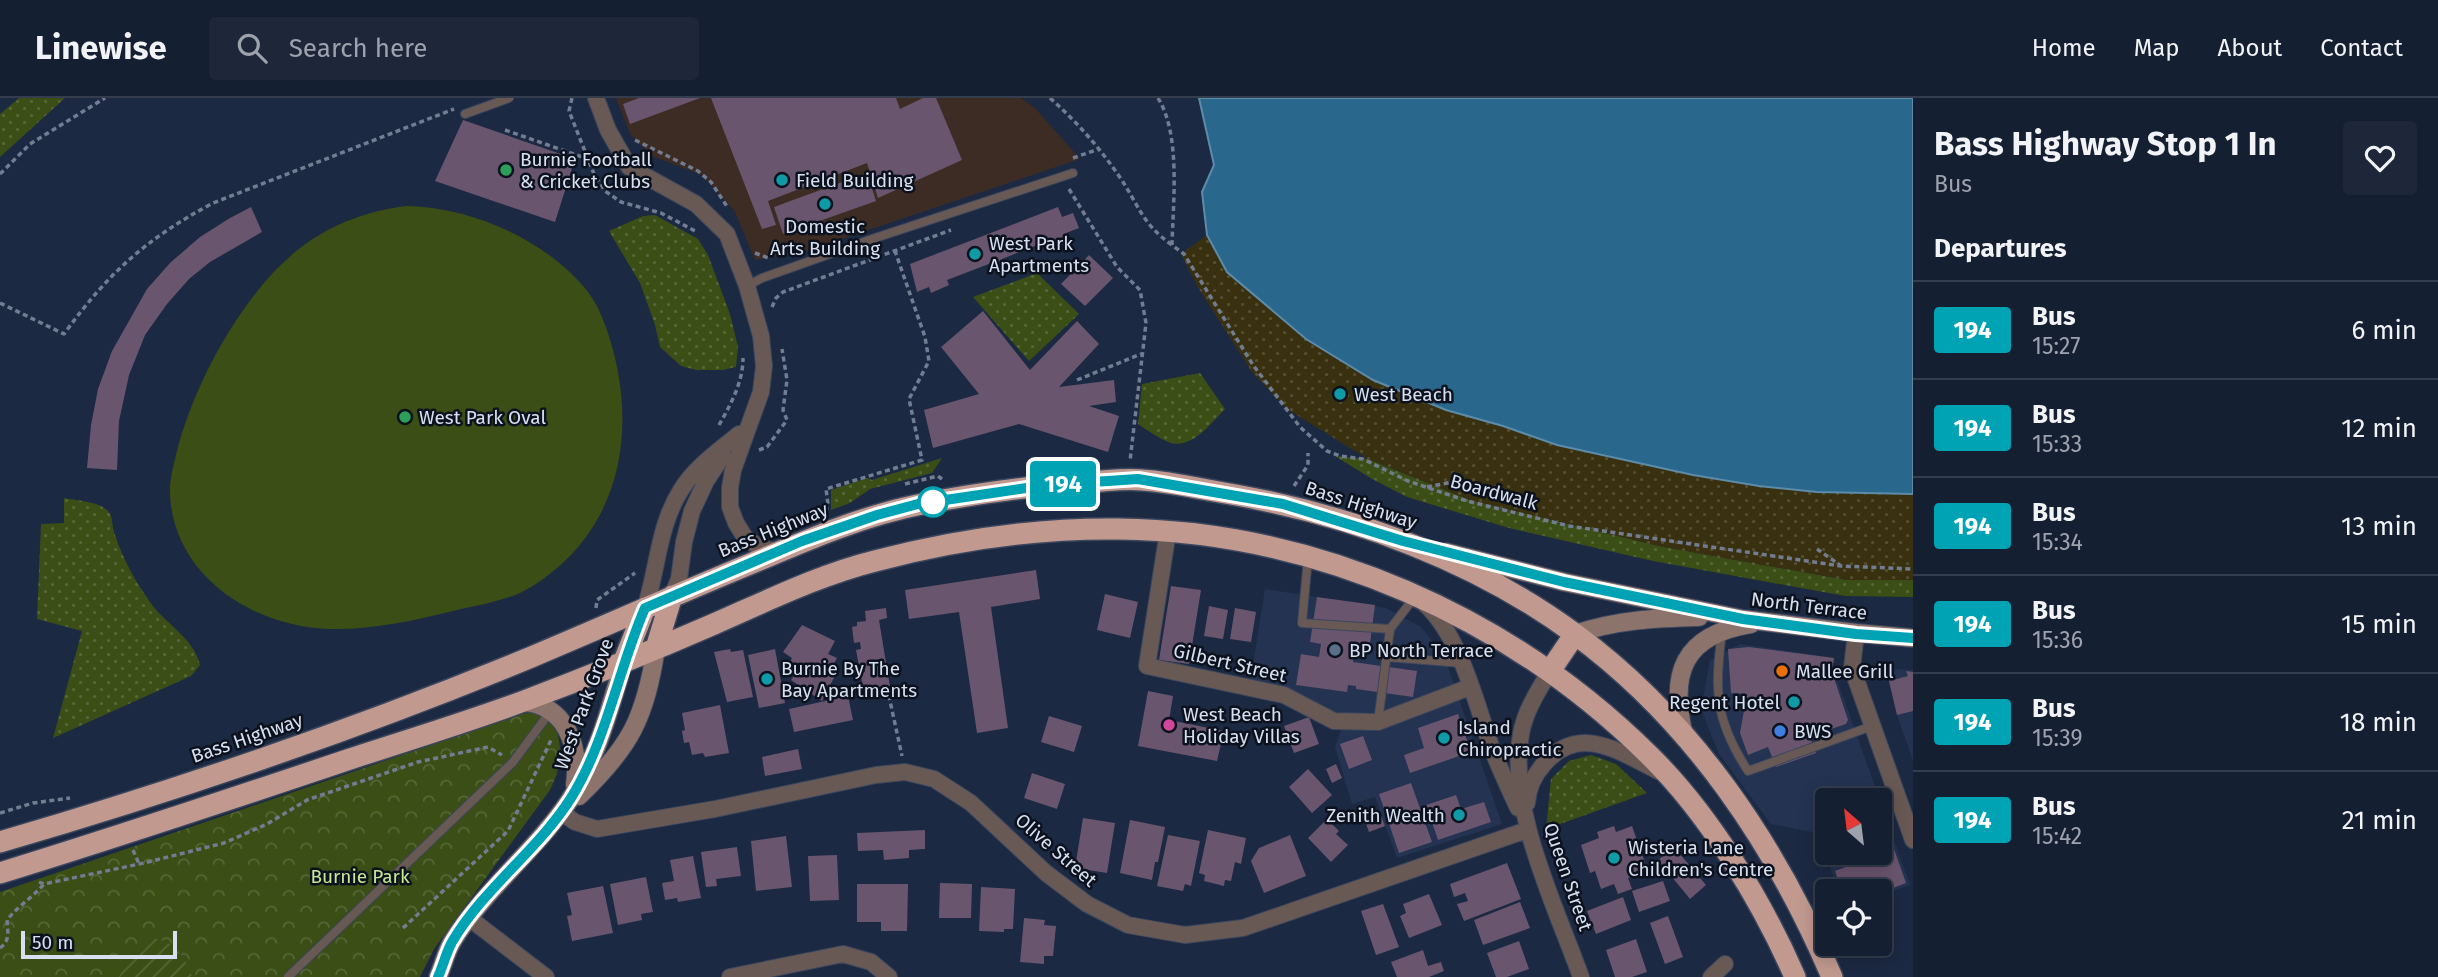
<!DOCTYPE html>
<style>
:root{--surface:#151f32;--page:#1e273a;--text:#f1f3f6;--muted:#9da2ac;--line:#343d4d}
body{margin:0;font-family:"Fira Sans",sans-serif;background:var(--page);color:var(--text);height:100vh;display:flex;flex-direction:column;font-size:26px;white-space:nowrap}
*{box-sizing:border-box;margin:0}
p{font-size:23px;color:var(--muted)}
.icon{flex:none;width:38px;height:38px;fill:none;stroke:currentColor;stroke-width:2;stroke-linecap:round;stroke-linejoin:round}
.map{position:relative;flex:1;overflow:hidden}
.details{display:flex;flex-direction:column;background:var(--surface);width:525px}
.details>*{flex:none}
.badge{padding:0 14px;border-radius:5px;font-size:24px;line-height:46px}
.needle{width:46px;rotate:332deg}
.buttons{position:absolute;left:1815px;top:690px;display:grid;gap:14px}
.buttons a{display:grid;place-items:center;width:77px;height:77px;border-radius:7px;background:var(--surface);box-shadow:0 4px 18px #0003,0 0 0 2px var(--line);font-size:35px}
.scale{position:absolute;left:21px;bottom:18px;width:156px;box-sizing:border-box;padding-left:7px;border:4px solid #d7e0f1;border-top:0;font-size:19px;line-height:24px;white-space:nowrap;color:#d7e0f1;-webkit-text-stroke:5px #0c121d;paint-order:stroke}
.map>.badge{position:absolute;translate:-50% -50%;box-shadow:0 0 0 4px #fff}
h2{padding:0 21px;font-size:26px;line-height:63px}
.round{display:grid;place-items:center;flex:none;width:74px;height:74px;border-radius:7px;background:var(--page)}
.head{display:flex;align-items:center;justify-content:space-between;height:119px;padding:0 21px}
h1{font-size:33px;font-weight:700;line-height:52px}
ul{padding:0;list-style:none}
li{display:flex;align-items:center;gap:21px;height:98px;padding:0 21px;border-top:2px solid var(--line)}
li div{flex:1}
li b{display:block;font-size:26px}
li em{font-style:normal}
li .badge{min-width:77px;font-weight:700;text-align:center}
header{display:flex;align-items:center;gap:42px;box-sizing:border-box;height:98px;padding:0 35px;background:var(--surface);border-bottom:2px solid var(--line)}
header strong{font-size:33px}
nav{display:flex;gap:38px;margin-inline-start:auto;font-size:24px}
.search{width:490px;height:63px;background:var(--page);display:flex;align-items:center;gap:18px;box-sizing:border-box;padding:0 24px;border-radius:7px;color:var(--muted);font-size:26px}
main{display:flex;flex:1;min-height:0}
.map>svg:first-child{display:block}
.built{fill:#243351;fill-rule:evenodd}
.education{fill:#3d2c23}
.grass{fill:url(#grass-dots)}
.sand{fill:url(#sand-dots)}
.park{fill:url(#park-crowns)}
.garden{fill:url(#garden-furrows)}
.pitch{fill:#3a4e15}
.water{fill:#29678c;stroke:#5d8baa;stroke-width:2}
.building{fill:#6a556f}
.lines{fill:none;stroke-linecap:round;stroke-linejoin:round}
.lane-casing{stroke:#3a465e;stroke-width:10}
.street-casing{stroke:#3a465e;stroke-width:18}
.secondary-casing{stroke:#3a465e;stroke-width:20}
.highway-casing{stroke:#3a465e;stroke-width:24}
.path{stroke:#727d92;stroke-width:3.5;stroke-dasharray:5 3.5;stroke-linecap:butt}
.lane{stroke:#695954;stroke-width:8}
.street{stroke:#695954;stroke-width:16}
.secondary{stroke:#8c736c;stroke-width:18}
.highway{stroke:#c1998f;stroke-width:21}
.line-casing{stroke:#fff;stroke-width:16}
.line{stroke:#00a3b4;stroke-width:10}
.leisure-dot{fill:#2e9e5b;stroke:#0c121d;stroke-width:2.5}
.culture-dot{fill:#0f9aa8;stroke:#0c121d;stroke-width:2.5}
.stop-dot{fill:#fff;stroke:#00a3b4;stroke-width:3.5}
.service-dot{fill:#5c6f8a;stroke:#0c121d;stroke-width:2.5}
.food-dot{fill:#e8710a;stroke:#0c121d;stroke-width:2.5}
.hotel-dot{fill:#d1479c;stroke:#0c121d;stroke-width:2.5}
.shop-dot{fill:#3f7fe0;stroke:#0c121d;stroke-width:2.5}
.labels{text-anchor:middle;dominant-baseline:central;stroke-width:5;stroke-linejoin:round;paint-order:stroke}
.poi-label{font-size:19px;fill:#d7e0f1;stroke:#0c121d;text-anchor:start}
.street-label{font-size:19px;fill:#d7e0f1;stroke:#0c121d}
.park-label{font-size:19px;fill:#c6e893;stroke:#0c121d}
</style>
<header>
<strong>Linewise</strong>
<div class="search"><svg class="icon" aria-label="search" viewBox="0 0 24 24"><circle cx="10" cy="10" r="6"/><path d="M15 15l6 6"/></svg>Search here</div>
<nav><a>Home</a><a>Map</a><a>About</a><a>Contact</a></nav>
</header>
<main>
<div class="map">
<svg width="1913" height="879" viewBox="0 0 1913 879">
<defs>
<pattern id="grass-dots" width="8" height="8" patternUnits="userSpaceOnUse" patternTransform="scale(1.75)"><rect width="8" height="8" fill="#3a4e15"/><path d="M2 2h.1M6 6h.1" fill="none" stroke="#566738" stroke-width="1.8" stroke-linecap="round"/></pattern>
<pattern id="sand-dots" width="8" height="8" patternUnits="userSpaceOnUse" patternTransform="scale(1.75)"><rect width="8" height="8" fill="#393010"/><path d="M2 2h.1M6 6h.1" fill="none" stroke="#554e33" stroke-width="1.8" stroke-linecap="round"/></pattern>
<pattern id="park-crowns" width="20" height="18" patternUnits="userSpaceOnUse" patternTransform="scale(1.75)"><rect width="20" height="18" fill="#3a4e15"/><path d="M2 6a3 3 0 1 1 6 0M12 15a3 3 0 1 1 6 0" fill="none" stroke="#566738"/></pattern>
<pattern id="garden-furrows" width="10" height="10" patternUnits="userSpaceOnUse" patternTransform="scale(1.75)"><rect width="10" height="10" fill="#3a4e15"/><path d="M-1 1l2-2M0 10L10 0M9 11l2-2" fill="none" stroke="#566738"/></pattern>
</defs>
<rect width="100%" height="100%" fill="#1c2942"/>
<path class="built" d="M1265,491l121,19 35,19 23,28 58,169 -105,34 -22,-61 -23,7 -17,-57 10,-28 -95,-36z
M1740,546l89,13 81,228 -30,11v-5h-41l-22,-58 -46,-9 -52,-70 -18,-45 9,-49zM1827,702h53v52h-53z
M1896,571l17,1v91l-16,-46 -8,-34z"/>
<path class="education" d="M616,0h405l14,10 45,51 -277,93 -48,8 -20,-48 -33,-37 -50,-19 -21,-21z"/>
<path class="grass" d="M19,0h46l-65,59v-43z
M655,117l43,24 10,16 22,59 8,33 -2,20 -13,3h-27l-15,-4 -21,-19 -5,-22 -15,-42 -31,-52 34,-15z
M1037,175l42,41 -50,47 -56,-64z
M1200,275l25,36c-14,14 -34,42 -57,33 -11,-5 -21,-12 -30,-18l4,-40z
M1335,358l33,3 102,41 189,46 188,34h66v17l-68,-1 -192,-35 -144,-33 -102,-31 -35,-18z
M942,360l-10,15 -62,16 -20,14 -19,7v-20l36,-12 5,2z
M64,400c13,3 39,3 46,16 3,5 2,15 5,21 8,24 20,46 35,67 15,22 44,36 50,63l-9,11 -138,62 29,-107 -45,-12 4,-95 23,-1z
M1591,657l25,9 31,29 -101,36 5,-50 18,-18z"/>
<path class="sand" d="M1207,137l9,14 157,131 74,30 56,16 54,19 136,30 66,11 58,6 96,2v86h-66l-188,-34 -189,-46 -102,-41 -81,-50 -35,-37 -53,-83 -18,-35z"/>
<path class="park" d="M531,613l24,10c7,32 9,39 -5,69l-116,159 -14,28h-420v-85z"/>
<path class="garden" d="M149,839c29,6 32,15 44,40h-74l15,-31z"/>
<path class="pitch" d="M406,108c64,1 136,32 178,81 15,17 23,41 29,63 20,75 10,155 -48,211 -13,12 -30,25 -45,32 -21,9 -45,13 -67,18 -41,10 -81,19 -123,18 -76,-2 -155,-52 -160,-133 -1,-13 3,-29 6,-41 17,-71 68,-166 128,-210 31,-22 64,-34 102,-39z"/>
<path class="water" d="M1199,0h714v396l-96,-2 -58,-6 -66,-11 -136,-30 -54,-19 -57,-16 -73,-30 -67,-41 -79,-67 -20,-37 -5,-43 12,-27z"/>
<path class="building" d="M639,0h61l-70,26 -7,-20z
M711,0h185l4,11 23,-11h13l26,62 -84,38 -11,-35 -99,38 8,24 -14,4z
M463,22l112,39 -20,63 -120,-41z
M867,75l9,28 -93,33 -9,-27z
M251,109l11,25 -52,30 -21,17 -22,25 -22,31 -16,40 -10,46 -2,49 -30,-2 4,-43 7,-36 14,-38 35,-62 23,-26 30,-26 30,-19z
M1058,109l4,10 11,-4 6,15 -13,5 4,9 -19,8 -4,-9 -45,18 2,5 -8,3 -2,-5 -47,18 2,5 -18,8 -2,-6 -12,5 -7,-28z
M1089,157l24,23 -28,28 -24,-22z
M983,213l47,59 47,-49 22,23 -40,43 55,-7 2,22 -27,4 30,10 -11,36 -89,-28 -86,24 -9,-38 55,-16 -38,-47z
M1036,472l4,29 -49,8 17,121 -31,5 -18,-121 -50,7 -4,-29z
M1171,488l30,4 -12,74 -30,-4z
M1105,496l33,8 -8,36 -33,-8z
M1317,499l58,8 -6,46 -14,-2 -2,13 64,9 -4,26 -57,-8v-3l-8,-1 -1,7 -51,-7 5,-31 18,3 2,-13 -11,-2z
M1209,508l19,4 -5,29 -19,-3z
M886,510l1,10 -8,2 11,67 -22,4 -1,-5 -4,1 -3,-14 5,-1 -1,-6h-5l-3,-16 5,-1 -1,-7 -6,1 -2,-16 5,-1v-4l9,-1 -1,-10z
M1235,510l21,4 -5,30 -21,-3z
M802,527l33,16 -7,13 9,4 -6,11 6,3 -15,29 -31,-21 5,-7 -9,-6 5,-9 -9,-6z
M1749,549l85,11 -2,14 16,48 -2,4 -27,9 -2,-4 -9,3 8,21 -40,14 -8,-20 -20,8 -8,-22 7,-39 -16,-1 -3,-44z
M730,551l1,3 12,-2 10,47 -26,5 -13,-50z
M775,551l10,54 -26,5 -11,-53z
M1906,573l7,1v39l-16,4 -8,-34 19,-5z
M1148,593l25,5 -4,24 55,11 -7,30 -79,-15z
M848,598l5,24 -59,12 -5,-23z
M720,607l9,48 -24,4 -2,-4 -11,2 -3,-13 -5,1 -2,-12 3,-1 -3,-17z
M1458,616l13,38 -61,21 -6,-18 20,-7 -6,-20z
M1049,618l33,10 -8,26 -33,-10z
M1309,619l10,27 -25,9 -10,-27z
M1363,638l9,24 -23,9 -9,-25z
M798,651l4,20 -37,7 -3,-19z
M1336,666l6,14 -10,5 -6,-14z
M1308,671l24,26 -20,18 -23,-26z
M1032,675l33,11 -8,25 -33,-11z
M1411,685l21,59 -33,11 -20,-59z
M1456,697l5,14 23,-7 7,20 -53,18 -12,-35z
M1880,714l12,33 -12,5z
M1381,717l4,11 -16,6 -4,-11z
M1083,720l32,5 -8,50 -32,-5z
M1327,721l12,12 -3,3 12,11 -17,17 -23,-24z
M1130,722l35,7 -7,35h-3l-3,18 -32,-7z
M1614,728l2,6 16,-6 16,45 -20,7 4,11 -14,5 -4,-10 -13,5 -6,-18 -5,2 -9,-28 18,-7 -2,-6z
M925,732v19l-16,1v8l-25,2 -1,-10 -25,1 -1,-18z
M1208,732l38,8 -5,26 -6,-2 -4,19 -6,-1 -1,6 -20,-5 1,-6 -6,-2z
M1168,737l32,6 -9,45 -6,-2 -2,7 -26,-5z
M1290,737l16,41 -42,17 -13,-32 8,-13z
M786,738l6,51 -36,4 -5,-50z
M737,749l4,29 -25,3 1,7 -11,1 -5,-35z
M1674,749l32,38 -16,14 -32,-39z
M1894,751l12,34 -26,10v-2h-38l-7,-20z
M1828,754h43v1l-38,14z
M837,757l2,45 -29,1 -2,-45z
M693,758l8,42 -23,4 -1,-4 -12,2 -3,-17 12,-2 -4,-21z
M1507,765l14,36 -57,22 -7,-17 11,-3 -3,-8 -11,4 -4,-13z
M646,779l7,35 -12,2 1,6 -24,5 -8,-41z
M1663,783l7,20 -31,11 -7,-21z
M940,785l32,1 -1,34h-32z
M857,786h51l-1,47h-26v-9h-24z
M603,788l10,47 -41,8 -5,-25 5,-1 -5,-22z
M981,789l34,2 -2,40h-9v3l-25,-1z
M1429,796l13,31 -33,13 -9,-22 6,-3 -3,-9z
M1623,799l8,23 -35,14 -9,-23z
M1520,804l10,26 -47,17 -9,-25z
M1383,806l16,43 -23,8 -15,-44z
M1668,818l15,41 -18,7 -15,-41z
M1024,820l21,2 -1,5 12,1 -3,30h-9v8l-24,-2z
M1636,841l11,33 -15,5h-17l-9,-27z
M1519,843l10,28 -22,8h-11l-9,-24z
M1423,852l5,16 13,-4 3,9 -15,6h-32l-6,-15z"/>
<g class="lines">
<defs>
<path id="lane" d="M465,16l44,-16
M747,188l15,-8 113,-40 198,-65
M1308,460l-6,65 88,6 24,-31
M1722,534c-8,59 -7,88 26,139l124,-45
M1387,559l74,6
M1378,624l12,-93
M288,879l225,-215 37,-50"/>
<path id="street" d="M596,0l12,32 21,37 67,37 31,30 20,52 14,50 3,30 -3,26 -28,78 -3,18v19l6,16 8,13 14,11 20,5
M1168,433l-21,135 137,29 50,26 44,1 92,-35
M672,498l7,-17 5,-37 8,-31 14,-30 17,-26
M1425,506c36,33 51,100 67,145 8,20 17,40 26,59
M645,510c13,-39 13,-82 36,-118 14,-23 38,-39 58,-56
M1856,535l-4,35 61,172
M1550,573c-12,20 -25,40 -29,63 -14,74 35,173 60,243
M1527,705c1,-15 7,-28 17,-39 36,-42 77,-11 116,8
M561,714l14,10 22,7 118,-20 161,-34 29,-3 29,7 37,24 75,70 41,31 41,21 57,10 58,-7 284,-98
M469,820l77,59
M730,879l113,-23 28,8 18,15
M1711,879l14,-13"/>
<path id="secondary" d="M1446,454l118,30 179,37
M1734,520l122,15 57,5
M1575,536c41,-14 81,-16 124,-17
M522,604c44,2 58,44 53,83
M1684,637c-15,-62 -1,-100 67,-111
M579,698c52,-50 66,-78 77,-148
M438,879c5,-11 8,-25 14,-35 32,-52 83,-91 117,-141 28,-42 41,-93 55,-140"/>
<path id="highway" d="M656,550l16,-52
M624,563l21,-53
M1550,573l25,-37
M0,744c178,-52 357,-113 529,-184 78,-33 155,-67 233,-99 52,-22 104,-44 160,-55 55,-11 111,-18 167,-22 18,-1 36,-4 53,-2 31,2 63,10 94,15 120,22 240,66 339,139 117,86 201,211 257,343
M0,775c117,-36 234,-75 350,-114 58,-19 117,-37 174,-58 64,-24 128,-50 190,-77 53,-23 105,-49 161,-63 80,-21 161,-33 243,-32 198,2 392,88 532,227 59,58 112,145 145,221"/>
</defs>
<use href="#lane" class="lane-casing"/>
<use href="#street" class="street-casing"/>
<use href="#secondary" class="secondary-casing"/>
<use href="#highway" class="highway-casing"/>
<path class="path" d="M572,0l-3,13 25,63 11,17 16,11 40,11 36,19
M1050,0c26,23 49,49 69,78 20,29 22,47 53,69
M1158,0c23,37 15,104 14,147l12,9 69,111 47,62 27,24 13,5 23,3 45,22 59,20 102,25 272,40 72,3
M505,32l83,29
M635,42l63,31 13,11 17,26
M1073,60l26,-9
M0,76l30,-30 75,-46
M1069,91l48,78 23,23 6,33 -16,138
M755,155l16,6
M0,205l64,31c45,-62 82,-95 149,-131l241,-94
M772,209l4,-9 7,-6 168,-62
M1077,282l64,-26
M719,327c12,-21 24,-43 24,-67
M759,352l8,-3 20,-27 -4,-10 4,-30 -5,-31
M905,386l33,-8 4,3
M1294,388l14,-21v-12
M1427,389l30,-6
M826,414l2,-8 -2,-15 96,-29 -13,-61 20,-38 -4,-24 -30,-86
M1817,451l23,16
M596,510l1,-8 38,-27
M887,589l15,69
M579,615l9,-14
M0,715l33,-10 37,-5
M133,752l6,14
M39,784l5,2 100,-21 80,-20 43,-19 40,-24 111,-38 70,-15 14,8
M403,830l105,-97 43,-91
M0,850c10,-7 8,-16 7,-28 11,-14 25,-22 37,-36"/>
<use href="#lane" class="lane"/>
<use href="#street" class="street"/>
<use href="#secondary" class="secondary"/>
<use href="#highway" class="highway"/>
</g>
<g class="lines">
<defs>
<path id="line" d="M438,879c5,-11 8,-24 14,-35 32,-54 86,-92 119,-144 36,-58 47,-128 74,-190l157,-67 75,-26 41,-11 129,-19 91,-6 145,25 120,37 161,41 179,37 113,15 57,4"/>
</defs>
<use href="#line" class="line-casing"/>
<use href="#line" class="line"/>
</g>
<g class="leisure-dot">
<circle cx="506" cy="72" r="7"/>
<circle cx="405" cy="319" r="7"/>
</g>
<g class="culture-dot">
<circle cx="782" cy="82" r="7"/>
<circle cx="825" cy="106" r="7"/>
<circle cx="975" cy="156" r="7"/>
<circle cx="1340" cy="296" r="7"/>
<circle cx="767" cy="581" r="7"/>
<circle cx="1794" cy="604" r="7"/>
<circle cx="1444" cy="640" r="7"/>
<circle cx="1459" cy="717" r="7"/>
<circle cx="1614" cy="760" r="7"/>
</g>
<circle class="stop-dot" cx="933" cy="404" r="14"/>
<circle class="service-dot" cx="1335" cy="552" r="7"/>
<circle class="food-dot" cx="1782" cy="573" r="7"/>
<circle class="hotel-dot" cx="1169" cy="627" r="7"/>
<circle class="shop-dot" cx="1780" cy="633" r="7"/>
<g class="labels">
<g class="poi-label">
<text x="520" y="61">Burnie Football<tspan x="520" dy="22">&amp; Cricket Clubs</tspan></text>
<text x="796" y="82">Field Building</text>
<text x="825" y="128" text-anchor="middle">Domestic<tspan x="825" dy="22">Arts Building</tspan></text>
<text x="989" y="145">West Park<tspan x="989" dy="22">Apartments</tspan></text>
<text x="1354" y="296">West Beach</text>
<text x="419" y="319">West Park Oval</text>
<text x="1349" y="552">BP North Terrace</text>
<text x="781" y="570">Burnie By The<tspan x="781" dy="22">Bay Apartments</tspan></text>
<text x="1796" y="573">Mallee Grill</text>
<text x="1780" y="604" text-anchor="end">Regent Hotel</text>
<text x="1183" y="616">West Beach<tspan x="1183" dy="22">Holiday Villas</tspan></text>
<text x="1458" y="629">Island<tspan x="1458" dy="22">Chiropractic</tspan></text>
<text x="1794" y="633">BWS</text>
<text x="1445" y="717" text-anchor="end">Zenith Wealth</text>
<text x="1628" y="749">Wisteria Lane<tspan x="1628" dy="22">Children's Centre</tspan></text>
</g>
<g class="street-label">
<text transform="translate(1494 394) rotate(15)">Boardwalk</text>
<text transform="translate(1361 407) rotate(18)">Bass Highway</text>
<text transform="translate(773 432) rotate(-22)">Bass Highway</text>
<text transform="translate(1809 508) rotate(7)">North Terrace</text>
<text transform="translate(1230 565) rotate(13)">Gilbert Street</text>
<text transform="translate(584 606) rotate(-70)">West Park Grove</text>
<text transform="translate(247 640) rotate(-19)">Bass Highway</text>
<text transform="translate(1056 752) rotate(41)">Olive Street</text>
<text transform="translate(1568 779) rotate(71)">Queen Street</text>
</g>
<g class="park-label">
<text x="360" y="778">Burnie Park</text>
</g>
</g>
</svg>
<div class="buttons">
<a><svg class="needle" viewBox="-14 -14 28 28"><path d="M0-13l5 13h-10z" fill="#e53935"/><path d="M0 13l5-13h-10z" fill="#9da2ac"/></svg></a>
<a><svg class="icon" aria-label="locate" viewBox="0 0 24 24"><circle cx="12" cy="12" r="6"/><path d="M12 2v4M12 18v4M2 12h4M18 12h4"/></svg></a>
</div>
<div class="scale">50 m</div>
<b class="badge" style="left:1063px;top:386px;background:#00a3b4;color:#fff">194</b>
</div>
<section class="details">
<div class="head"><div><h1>Bass Highway Stop 1 In</h1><p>Bus</p></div><a class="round"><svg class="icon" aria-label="heart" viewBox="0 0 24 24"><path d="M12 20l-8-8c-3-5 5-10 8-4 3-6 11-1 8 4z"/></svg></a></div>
<h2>Departures</h2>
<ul>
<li><span class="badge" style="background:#00a3b4;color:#fff">194</span><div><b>Bus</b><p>15:27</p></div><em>6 min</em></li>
<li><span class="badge" style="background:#00a3b4;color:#fff">194</span><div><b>Bus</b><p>15:33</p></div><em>12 min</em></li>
<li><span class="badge" style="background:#00a3b4;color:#fff">194</span><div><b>Bus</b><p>15:34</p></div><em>13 min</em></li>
<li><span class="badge" style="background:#00a3b4;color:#fff">194</span><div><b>Bus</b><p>15:36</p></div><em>15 min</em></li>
<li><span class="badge" style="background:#00a3b4;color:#fff">194</span><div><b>Bus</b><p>15:39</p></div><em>18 min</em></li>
<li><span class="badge" style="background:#00a3b4;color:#fff">194</span><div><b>Bus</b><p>15:42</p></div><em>21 min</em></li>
</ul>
</section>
</main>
